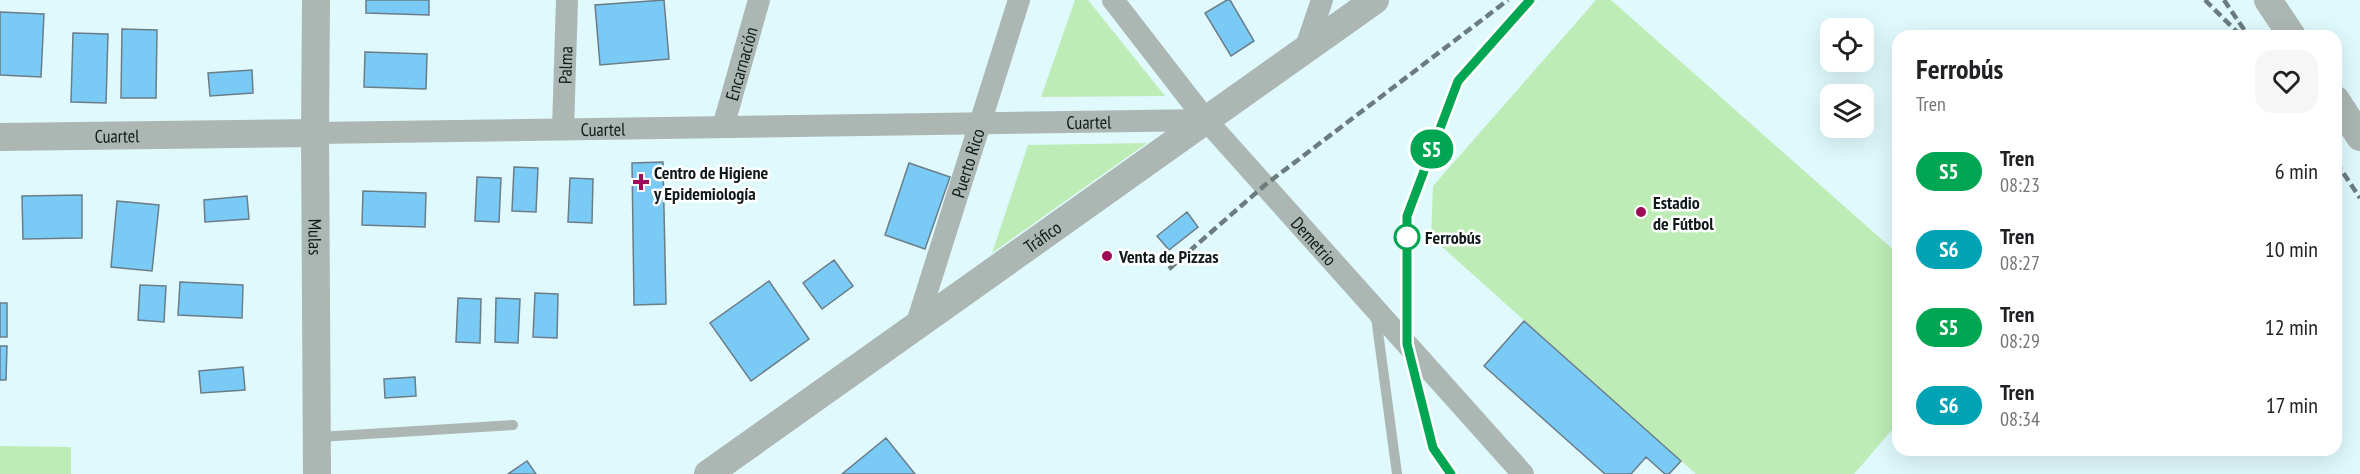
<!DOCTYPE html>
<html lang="es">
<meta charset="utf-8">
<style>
:root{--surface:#fff;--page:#f6f6f6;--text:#202124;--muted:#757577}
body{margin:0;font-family:"PT Sans Narrow",sans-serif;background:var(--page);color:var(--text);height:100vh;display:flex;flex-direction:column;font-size:22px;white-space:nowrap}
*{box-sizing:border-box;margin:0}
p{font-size:20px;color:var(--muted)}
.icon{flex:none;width:33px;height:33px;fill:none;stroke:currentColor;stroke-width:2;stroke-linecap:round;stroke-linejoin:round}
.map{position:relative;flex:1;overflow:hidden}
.details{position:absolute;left:1892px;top:30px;width:450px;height:426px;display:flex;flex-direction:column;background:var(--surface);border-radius:18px;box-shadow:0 6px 24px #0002}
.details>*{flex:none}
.badge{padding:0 12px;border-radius:20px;font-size:21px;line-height:39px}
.tools{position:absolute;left:1820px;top:18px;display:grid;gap:12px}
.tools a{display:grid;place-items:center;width:54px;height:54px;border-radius:12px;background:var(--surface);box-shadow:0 6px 24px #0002;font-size:30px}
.map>.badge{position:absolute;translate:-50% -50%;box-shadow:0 0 0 3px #fff}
.round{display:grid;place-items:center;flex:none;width:63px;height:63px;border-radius:18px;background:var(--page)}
.summary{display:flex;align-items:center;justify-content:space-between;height:102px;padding:0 24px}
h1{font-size:28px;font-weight:700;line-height:45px}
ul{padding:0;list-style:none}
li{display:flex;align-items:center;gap:18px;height:78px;padding:0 24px}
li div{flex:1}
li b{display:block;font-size:22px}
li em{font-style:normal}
li .badge{min-width:66px;font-weight:700;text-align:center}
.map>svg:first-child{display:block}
.green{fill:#beecb7}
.building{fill:#7acaf6;stroke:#6a7d88;stroke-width:1.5}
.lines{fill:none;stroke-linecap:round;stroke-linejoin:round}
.service{stroke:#acb6b2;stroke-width:10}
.minor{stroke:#acb6b2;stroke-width:22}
.tertiary{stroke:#acb6b2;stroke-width:28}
.rail{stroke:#6c7c7e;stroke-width:4.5;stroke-dasharray:9 4.5;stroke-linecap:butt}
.line-casing{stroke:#fff;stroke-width:14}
.line{stroke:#00a651;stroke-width:9}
.poi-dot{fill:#9e0d57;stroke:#fff;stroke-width:2}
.stop-dot{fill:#fff;stroke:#00a651;stroke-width:3}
.labels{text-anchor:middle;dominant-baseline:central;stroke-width:5;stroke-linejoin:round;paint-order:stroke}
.street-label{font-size:18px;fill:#10191a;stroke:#fff}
.poi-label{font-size:18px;font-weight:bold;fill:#10191a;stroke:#fff;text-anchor:start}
.stop-label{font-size:18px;font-weight:bold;fill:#10191a;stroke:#fff;text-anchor:start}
</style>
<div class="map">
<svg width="2360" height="474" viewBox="0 0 2360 474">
<rect width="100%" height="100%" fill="#dff9fc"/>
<path class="green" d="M1075,0h13l77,96 -124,1z
M1596,0h15l286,253v171l-43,50h-158l-265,-237 2,-51z
M1147,143l-155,110 36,-108z
M0,446l71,1v27h-71z"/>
<path class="building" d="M366,0h63v15l-63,-2z
M664,0l5,59 -69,6 -5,-60z
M1227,0h3l24,41 -23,15 -26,-43z
M0,12l44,2 -3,63 -41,-2z
M122,29l35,1 -1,68h-35z
M73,33l35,1 -2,69 -35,-1z
M365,52l62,2 -1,35 -62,-2z
M252,70l1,23 -43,3 -2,-23z
M663,162l3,142 -32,1 -2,-142z
M909,163l41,14 -25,72 -40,-14z
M514,167l24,1 -2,44 -24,-1z
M477,177l24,1 -2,44 -24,-1z
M570,178l23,1 -1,44 -24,-1z
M363,191l63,2 -1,34 -63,-2z
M82,195v43l-59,1 -1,-43z
M247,196l2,23 -44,3 -1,-22z
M117,201l42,4 -7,66 -41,-4z
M1187,212l11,15 -29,23 -12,-14z
M834,260l19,26 -31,23 -19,-26z
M769,281l40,58 -58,42 -41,-58z
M180,282l63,3 -1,33 -64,-3z
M140,285l26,1 -2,36 -26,-2z
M535,293l23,1 -1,44 -24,-1z
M458,298l23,1 -1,44 -24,-1z
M496,298l24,1 -2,44 -23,-1z
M0,303h7v34h-7z
M1524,321l157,140 -12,13h-4l-19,-17 -15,17h-26l-121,-108z
M0,346h7l-1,34h-6z
M243,367l2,23 -44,3 -2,-22z
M415,377l1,19 -31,2 -1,-19z
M886,438l29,36h-73z
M527,461l9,13h-28z"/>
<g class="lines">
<path class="service" d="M1376,317l21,157
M319,437l194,-12"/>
<g class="minor">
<path id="s1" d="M1113,0l93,120 317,354"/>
<path d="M1305,50l17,-50"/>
<path id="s2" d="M723,127l36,-127"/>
<path id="s3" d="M563,129l4,-129"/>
<path id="s4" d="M315,133l891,-13"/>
<path id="s5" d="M916,326l103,-326"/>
</g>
<g class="tertiary">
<path id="s6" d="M316,0l-1,133 2,341"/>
<path d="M2268,0l24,36"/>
<path d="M2336,100l24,37"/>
<path id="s7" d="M0,137l315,-4"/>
<path id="s8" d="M708,474l667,-474"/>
</g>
<path class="rail" d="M2205,0l36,36
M2224,0l23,34
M2336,162l24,36
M1169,269l96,-84 243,-185
M1450,474l-17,-26 -26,-104v-128l51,-135 72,-81"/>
</g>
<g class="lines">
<defs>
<path id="line" d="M1451,474l-18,-26 -26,-104v-128l51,-135 72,-81"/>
</defs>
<use href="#line" class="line-casing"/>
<use href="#line" class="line"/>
</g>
<g class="poi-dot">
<path d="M638 173h6v6h6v6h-6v6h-6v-6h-6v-6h6z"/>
<circle cx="1641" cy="212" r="6"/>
<circle cx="1107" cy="256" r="6"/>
</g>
<circle class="stop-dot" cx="1407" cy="237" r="12"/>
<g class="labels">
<g class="street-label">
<text stroke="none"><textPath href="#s2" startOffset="66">Encarnación</textPath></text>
<text stroke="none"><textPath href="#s3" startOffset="64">Palma</textPath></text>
<text stroke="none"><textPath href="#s4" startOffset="774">Cuartel</textPath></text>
<text stroke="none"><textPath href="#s4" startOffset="288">Cuartel</textPath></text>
<text stroke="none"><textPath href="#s7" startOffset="117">Cuartel</textPath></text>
<text stroke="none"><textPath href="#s5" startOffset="171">Puerto Rico</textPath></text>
<text stroke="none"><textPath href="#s6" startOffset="237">Mulas</textPath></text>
<text stroke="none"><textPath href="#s8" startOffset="410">Tráfico</textPath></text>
<text stroke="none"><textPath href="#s1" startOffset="314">Demetrio</textPath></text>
</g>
<g class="poi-label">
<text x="654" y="172">Centro de Higiene<tspan x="654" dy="21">y Epidemiología</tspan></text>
<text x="1653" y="202">Estadio<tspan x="1653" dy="21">de Fútbol</tspan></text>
<text x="1119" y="256">Venta de Pizzas</text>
</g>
<g class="stop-label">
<text x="1425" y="237">Ferrobús</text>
</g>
</g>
</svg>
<div class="tools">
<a><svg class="icon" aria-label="locate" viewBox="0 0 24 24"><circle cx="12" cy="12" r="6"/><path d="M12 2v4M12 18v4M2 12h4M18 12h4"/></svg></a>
<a><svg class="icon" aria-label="layers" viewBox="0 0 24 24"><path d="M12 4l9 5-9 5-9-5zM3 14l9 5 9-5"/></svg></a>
</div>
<b class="badge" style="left:1432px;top:149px;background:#00a651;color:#fff">S5</b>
<section class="details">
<div class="summary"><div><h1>Ferrobús</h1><p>Tren</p></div><a class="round"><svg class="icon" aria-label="heart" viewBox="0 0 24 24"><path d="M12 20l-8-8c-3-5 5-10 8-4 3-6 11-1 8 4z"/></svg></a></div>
<ul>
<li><span class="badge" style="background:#00a651;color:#fff">S5</span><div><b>Tren</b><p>08:23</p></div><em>6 min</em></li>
<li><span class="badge" style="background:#00a3b4;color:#fff">S6</span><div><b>Tren</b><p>08:27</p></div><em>10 min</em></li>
<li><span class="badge" style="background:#00a651;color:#fff">S5</span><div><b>Tren</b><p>08:29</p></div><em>12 min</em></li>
<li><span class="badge" style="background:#00a3b4;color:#fff">S6</span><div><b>Tren</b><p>08:34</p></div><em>17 min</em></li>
</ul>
</section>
</div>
